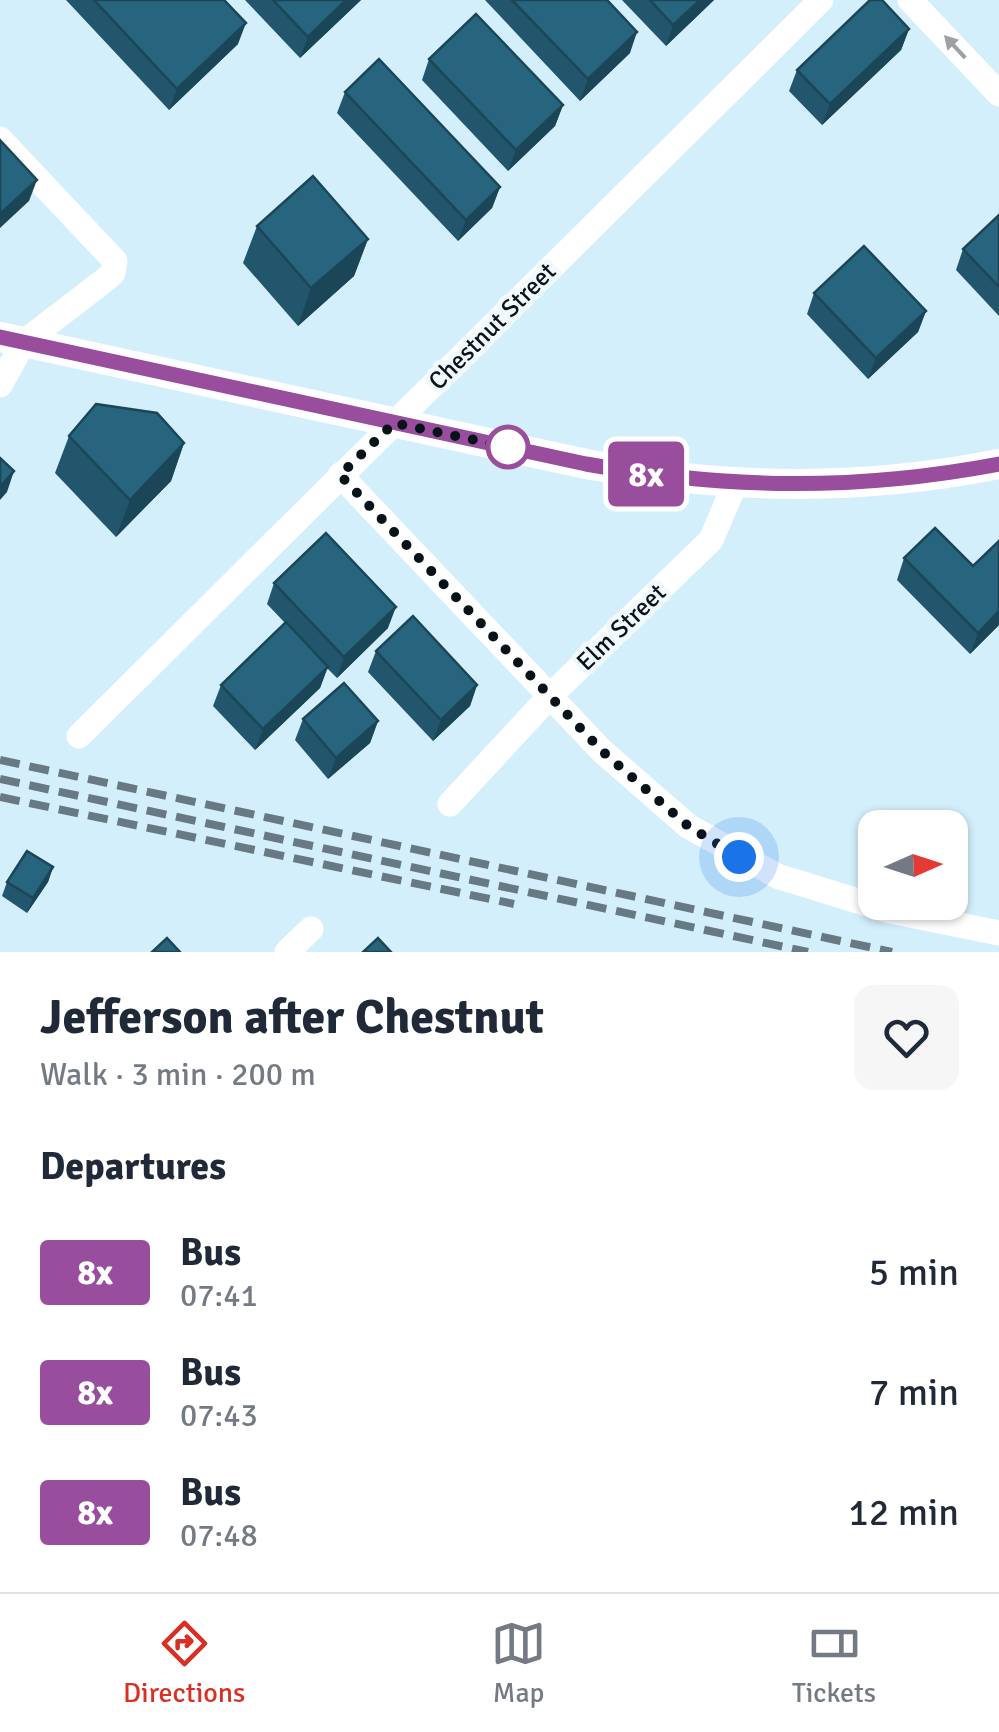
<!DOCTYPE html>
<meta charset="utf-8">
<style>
:root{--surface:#fff;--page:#f6f6f7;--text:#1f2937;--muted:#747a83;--line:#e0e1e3;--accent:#d93025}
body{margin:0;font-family:Signika,sans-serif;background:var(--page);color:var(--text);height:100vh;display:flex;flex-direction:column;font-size:38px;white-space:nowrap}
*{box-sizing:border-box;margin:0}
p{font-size:32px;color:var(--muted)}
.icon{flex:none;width:55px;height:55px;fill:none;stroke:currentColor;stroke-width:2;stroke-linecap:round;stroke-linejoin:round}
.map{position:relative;height:952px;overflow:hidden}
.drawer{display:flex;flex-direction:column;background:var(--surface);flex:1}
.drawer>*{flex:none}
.badge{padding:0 20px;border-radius:8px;font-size:35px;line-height:65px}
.needle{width:65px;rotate:87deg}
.tools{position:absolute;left:858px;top:810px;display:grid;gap:20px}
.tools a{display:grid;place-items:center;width:110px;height:110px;border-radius:20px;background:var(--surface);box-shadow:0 2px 8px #0004;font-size:50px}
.you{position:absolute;width:50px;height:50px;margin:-25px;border:8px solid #fff;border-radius:50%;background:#1a73e8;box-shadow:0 0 0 15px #1a73e833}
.map>.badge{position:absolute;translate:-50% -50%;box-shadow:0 0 0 5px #fff}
h2{padding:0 40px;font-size:38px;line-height:90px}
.round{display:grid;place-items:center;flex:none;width:105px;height:105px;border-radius:20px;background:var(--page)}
.overview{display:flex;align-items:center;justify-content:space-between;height:170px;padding:0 40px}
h1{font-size:48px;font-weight:800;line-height:75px}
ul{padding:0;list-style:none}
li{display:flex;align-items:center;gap:30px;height:120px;padding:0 40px}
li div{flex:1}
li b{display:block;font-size:38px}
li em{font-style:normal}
li .badge{min-width:110px;font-weight:700;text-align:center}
.tabs{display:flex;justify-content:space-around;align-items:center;height:140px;border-top:2px solid var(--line);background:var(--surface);font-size:28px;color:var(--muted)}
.tabs a{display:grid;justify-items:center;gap:5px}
.tabs .current{color:var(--accent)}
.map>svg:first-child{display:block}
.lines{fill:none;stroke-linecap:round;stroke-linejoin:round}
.minor{stroke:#fff;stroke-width:25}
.major{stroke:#fff;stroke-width:30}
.rail{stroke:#677a83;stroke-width:8;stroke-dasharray:20 10;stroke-linecap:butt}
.wall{fill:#22566c}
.shaded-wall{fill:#1b4658}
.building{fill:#27647d;stroke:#1b4658;stroke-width:2.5}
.oneway{fill:#9ca1a3}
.line-casing{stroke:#fff;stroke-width:22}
.line{stroke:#994d9d;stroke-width:15}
.walk{stroke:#071318;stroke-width:10;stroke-dasharray:0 18}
.stop-dot{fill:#fff;stroke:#994d9d;stroke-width:5}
.labels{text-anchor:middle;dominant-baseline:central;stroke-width:10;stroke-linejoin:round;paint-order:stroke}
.street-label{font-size:25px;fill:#071318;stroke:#f2f9fc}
</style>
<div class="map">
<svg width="999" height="952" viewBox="0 0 999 952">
<rect width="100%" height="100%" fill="#d4effc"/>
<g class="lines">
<path class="minor" d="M910,0l89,94
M0,139l115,122 -2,12 -8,7 -81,62 -24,43
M340,475l262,276 86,75 89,50 113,35 109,22
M79,736l742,-736
M450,804l100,-108 161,-156 24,-56
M287,952l24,-23"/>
<path class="major" d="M0,337l586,127c139,25 273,28 413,0"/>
<path class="rail" d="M0,760l892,192
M0,779l808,173
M0,797l514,107"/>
</g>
<path class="wall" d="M66,0h158l14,44 -69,66z
M245,0h116l-61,58z
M485,0h122l23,53 -50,48z
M622,0h92l-48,46z
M909,29l-8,21 -79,75 -33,-34 8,-21z
M429,59l134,46 -8,21 -47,45 -86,-91z
M345,92l155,95 -8,21 -34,33 -121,-128z
M999,215v101l-43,-46 7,-21z
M257,226l111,13 -14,37 -56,50 -55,-63z
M814,293l112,18 -8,21 -50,47 -61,-65z
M69,436l115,7 -13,38 -55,56 -61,-64z
M904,558l95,67 -29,29 -73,-74z
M274,583l114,45 -51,50 -10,-10 -7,20 -65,62 -42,-44 8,-21 64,-62 -18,-19z
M376,651l101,34 -7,21 -37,35 -65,-69z
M303,719l75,2 -8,22 -42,36 -33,-39z
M53,867l-5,15 -21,31 -25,-17 5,-14z"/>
<path class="shaded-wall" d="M346,0h15l-61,58 8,-21z
M700,0h14l-48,46 7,-21z
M246,23l-8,21 -69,66 8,-21z
M909,29l-8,21 -79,75 8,-21z
M637,32l-7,21 -50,48 8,-22z
M563,105l-8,21 -47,45 8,-21z
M37,180l-8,21 -29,27v-14z
M500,187l-8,21 -34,33 8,-21z
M368,239l-14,37 -56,50 13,-38z
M926,311l-8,21 -50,47 8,-21z
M184,443l-13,38 -55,56 14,-37z
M14,471l-7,21 -7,8v-13z
M396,607l-8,21 -51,50 7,-21z
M999,611v14l-29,29 8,-21z
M328,667l-8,21 -65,62 8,-21z
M477,685l-7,21 -37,35 8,-21z
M378,721l-8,22 -42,36 8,-21z
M53,867l-5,15 -21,31 6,-15z"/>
<path class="building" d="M94,0h130l22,23 -69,66z
M273,0h73l-38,37z
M512,0h95l30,32 -49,47z
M650,0h50l-27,25z
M870,0h12l27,29 -79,75 -33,-34z
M476,14l87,91 -47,45 -87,-91z
M379,59l121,128 -34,33 -121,-128z
M0,140l37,40 -37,34z
M313,176l55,63 -57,49 -54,-62z
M999,215v72l-36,-38z
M864,246l62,65 -50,47 -62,-65z
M96,404l61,9 27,30 -54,57 -61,-64z
M0,458l14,13 -14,16z
M935,528l38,38 26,-25v70l-21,22 -74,-75z
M326,533l70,74 -52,50 -70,-74z
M413,616l64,69 -36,35 -65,-69z
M286,622l42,45 -65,62 -42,-44z
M344,683l34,38 -42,37 -33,-39z
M27,851l26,16 -20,31 -26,-16z
M167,938l13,14h-28z
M378,938l13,14h-28z"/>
<defs><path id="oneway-solid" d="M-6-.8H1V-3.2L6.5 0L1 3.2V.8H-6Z" transform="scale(2.5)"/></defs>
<use class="oneway" href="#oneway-solid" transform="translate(955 47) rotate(-133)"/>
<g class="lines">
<defs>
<path id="line" d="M0,337l586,127c142,25 270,27 413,0"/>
</defs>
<use href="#line" class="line-casing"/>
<use href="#line" class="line"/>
<path class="walk" d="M508,447l-114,-24 -54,52 262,276 86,75 51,31"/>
</g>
<circle class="stop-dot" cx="508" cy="447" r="20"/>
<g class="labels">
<g class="street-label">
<text transform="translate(492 326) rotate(-45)">Chestnut Street</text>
<text transform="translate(621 627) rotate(-44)">Elm Street</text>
</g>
</g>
</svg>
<div class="tools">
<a><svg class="needle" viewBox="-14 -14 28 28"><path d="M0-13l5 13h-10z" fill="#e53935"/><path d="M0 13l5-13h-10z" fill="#747a83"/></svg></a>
</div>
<div class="you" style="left:739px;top:857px"></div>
<b class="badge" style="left:646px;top:474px;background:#994d9d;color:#fff">8x</b>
</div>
<section class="drawer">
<div class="overview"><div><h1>Jefferson after Chestnut</h1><p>Walk · 3 min · 200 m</p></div><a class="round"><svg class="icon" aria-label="heart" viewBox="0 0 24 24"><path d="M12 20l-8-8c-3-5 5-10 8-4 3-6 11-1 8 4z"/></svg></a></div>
<h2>Departures</h2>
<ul>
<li><span class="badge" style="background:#994d9d;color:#fff">8x</span><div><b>Bus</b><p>07:41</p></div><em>5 min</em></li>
<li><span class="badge" style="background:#994d9d;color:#fff">8x</span><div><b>Bus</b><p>07:43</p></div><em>7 min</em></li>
<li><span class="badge" style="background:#994d9d;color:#fff">8x</span><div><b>Bus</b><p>07:48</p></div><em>12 min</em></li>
</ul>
</section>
<nav class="tabs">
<a class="current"><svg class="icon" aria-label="directions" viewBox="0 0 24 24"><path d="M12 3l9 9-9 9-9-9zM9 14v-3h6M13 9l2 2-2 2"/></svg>Directions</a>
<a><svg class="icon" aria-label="map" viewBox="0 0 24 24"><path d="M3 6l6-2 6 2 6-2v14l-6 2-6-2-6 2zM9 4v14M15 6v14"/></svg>Map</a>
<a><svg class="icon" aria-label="tickets" viewBox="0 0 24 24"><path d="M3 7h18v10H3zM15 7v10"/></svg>Tickets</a>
</nav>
